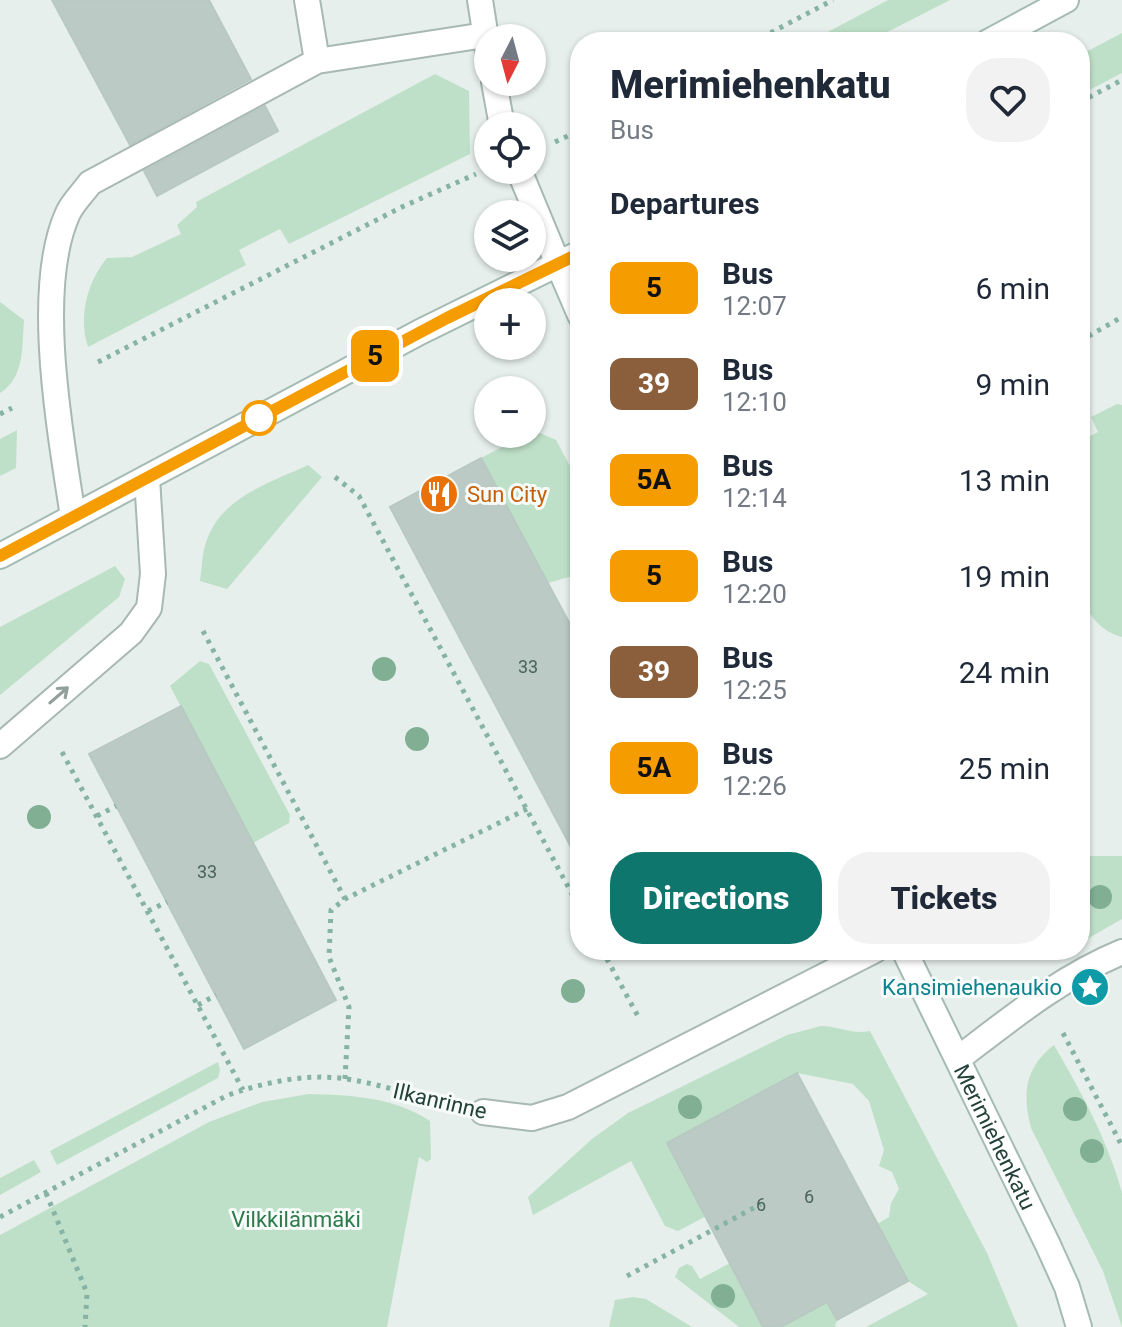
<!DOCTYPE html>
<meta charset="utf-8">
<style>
:root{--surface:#fff;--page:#f2f2f3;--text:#1f2937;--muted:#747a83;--accent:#0f766e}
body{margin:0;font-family:Roboto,sans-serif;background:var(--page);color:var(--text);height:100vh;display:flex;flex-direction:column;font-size:30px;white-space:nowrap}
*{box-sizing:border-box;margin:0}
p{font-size:26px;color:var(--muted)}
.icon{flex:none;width:44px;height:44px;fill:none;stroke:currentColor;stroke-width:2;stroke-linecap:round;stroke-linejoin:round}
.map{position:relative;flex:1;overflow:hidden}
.panel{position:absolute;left:570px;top:32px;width:520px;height:928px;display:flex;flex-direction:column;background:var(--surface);border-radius:32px;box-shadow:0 2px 6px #0004}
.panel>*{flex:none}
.badge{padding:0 16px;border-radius:12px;font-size:28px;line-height:52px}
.needle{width:52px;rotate:186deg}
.controls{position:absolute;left:474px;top:24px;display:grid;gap:16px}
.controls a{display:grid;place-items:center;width:72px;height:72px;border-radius:50%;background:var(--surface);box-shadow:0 2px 6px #0004;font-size:40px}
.map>.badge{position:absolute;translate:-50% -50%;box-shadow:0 0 0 4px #fff}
h2{padding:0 40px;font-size:30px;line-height:72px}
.round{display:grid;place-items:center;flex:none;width:84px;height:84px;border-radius:32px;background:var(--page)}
.head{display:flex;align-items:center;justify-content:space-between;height:136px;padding:0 40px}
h1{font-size:38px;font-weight:800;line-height:60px}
.cta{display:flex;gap:16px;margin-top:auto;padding:16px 40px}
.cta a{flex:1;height:92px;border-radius:32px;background:var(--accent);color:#fff;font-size:32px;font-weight:800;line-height:92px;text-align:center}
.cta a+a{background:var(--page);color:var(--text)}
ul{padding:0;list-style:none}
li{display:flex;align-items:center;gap:24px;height:96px;padding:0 40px}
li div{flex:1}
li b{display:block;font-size:30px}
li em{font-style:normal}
li .badge{min-width:88px;font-weight:700;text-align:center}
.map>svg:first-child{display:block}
.green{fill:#bfe0c8}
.building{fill:#bbcac4;stroke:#b8c9c2;stroke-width:2}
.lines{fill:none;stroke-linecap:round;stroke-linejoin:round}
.lane-casing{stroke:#a8b8b2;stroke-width:28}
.street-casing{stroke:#a8b8b2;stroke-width:28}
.secondary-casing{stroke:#a4bbb3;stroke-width:28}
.path{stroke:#86b3a5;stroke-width:5;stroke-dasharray:4 6;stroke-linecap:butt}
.lane{stroke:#fff;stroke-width:24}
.street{stroke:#fff;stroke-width:24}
.secondary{stroke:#fff;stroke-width:24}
.tree{fill:#80af93}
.oneway{stroke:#92a09c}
.line-casing{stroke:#fff;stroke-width:18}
.line{stroke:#f59c00;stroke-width:12}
.stop-dot{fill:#fff;stroke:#f59c00;stroke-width:4}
.labels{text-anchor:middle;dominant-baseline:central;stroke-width:6;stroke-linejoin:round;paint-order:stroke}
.number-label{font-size:18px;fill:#4a645c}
.food-label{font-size:22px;fill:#c56008;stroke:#f7fbf9;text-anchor:start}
.culture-label{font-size:22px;fill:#0d838f;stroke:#f7fbf9;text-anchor:end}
.street-label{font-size:22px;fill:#24423a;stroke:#f7fbf9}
.park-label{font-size:22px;fill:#2d7a4b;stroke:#f7fbf9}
</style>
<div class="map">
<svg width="1122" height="1327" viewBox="0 0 1122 1327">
<rect width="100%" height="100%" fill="#e6efeb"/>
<path class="green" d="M888,0h62l-82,42h-59z
M1122,33v40l-42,22v-40z
M435,74l34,17 1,63 -181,90 -9,-15 -41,21 7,15 -158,82c-10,-30 -1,-65 19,-89l25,-1 49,-23 -4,-9 20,-18 -1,-5z
M0,302l24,18c-2,25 1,58 -24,73z
M1117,404l5,1v232c-22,-6 -31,-20 -42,-40v-156l18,-9 -7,-15z
M17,430l-1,38 -16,8v-37z
M538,432l18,8 24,45v89l-32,9 -67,-125 46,-24z
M308,465l14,12 -95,112 -27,-8c2,-14 2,-31 8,-44 16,-41 64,-55 100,-72z
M115,566l10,13 -6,18 -119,98v-68z
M200,661l9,3 81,151 -1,8 -36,20 -83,-157z
M1080,856h42v63l-42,24z
M821,1026c17,0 31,9 49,5l117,222 31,74h-152l62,-33 -20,-13 -31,-57 12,-7 2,-14 8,-14 -7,-17 -13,-6 5,-16 -15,-49 -16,-17 -56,-11 -99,53 39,74 -59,31 -13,-5 -34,-65 -98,54 -5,-18 64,-58 36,-26 159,-78z
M1054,1045c27,47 54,95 68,148v134l-19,-56 -72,-143c-9,-34 -6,-61 23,-83z
M218,1062l2,8 -2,8 -161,87 -7,-14z
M309,1094c42,1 85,3 121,27l1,38 -4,3 -8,-5 -32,170h-387v-92l209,-113 53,-20z
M34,1160l7,12 -41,23v-17z
M730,1263l33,64h-24l-64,-50 4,-9 8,-4 5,2 8,13z
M633,1297l13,2 46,28h-83l6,-27z
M827,1302l10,18 -2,7h-54z"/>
<path class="building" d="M52,0h157l42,79 -121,66z
M265,106l13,25 -121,65 -13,-25z
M481,458l99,185v221l-190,-357z
M181,706l155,294 -92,49 -155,-295z
M797,1073l111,208 -71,39 -10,-18 -46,25h-18l-96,-184z"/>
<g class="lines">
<defs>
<path id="lane" d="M307,0l10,61
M73,517c-12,-81 -40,-228 -5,-304 5,-11 15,-20 22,-30l227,-122 168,-26
M0,746l131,-113 18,-25 4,-34 -6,-96"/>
<path id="street" d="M480,0l8,51
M494,82l8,44
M519,170l39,94
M959,1058c51,-39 102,-81 163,-106
M483,1112l49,6 36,-11 307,-157"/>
<g id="secondary">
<path d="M988,42l78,-42"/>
<path d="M558,264l22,51"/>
<path d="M0,556l420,-224 160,-79"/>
<path id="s1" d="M904,950l144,295 19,42 12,40"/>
</g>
</defs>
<use href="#lane" class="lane-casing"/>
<use href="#street" class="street-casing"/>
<use href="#secondary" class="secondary-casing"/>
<path class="path" d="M753,42l80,-42
M1080,102l42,-22
M555,142l25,-12
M1080,341l42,-24
M98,362l306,-156 72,-32
M0,414l12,-6
M335,477l24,19 221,413
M203,631l142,268
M62,752l181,338
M97,816l19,-10
M148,911l19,-9
M602,950l37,68
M198,1005l18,-10
M1063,1033l59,113
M345,1079l4,-72 -20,-50 2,-47 14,-11 182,-90
M46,1193l41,100 -2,34
M0,1217l228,-122c38,-13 78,-22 119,-16 31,5 62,15 92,22
M627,1276l134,-72"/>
<use href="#lane" class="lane"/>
<use href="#street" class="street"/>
<use href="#secondary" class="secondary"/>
</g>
<g class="tree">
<circle cx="384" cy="669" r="12"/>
<circle cx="417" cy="739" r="12"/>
<circle cx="39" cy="817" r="12"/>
<circle cx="1100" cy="897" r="12"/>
<circle cx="573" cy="991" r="12"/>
<circle cx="690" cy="1107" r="12"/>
<circle cx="1075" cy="1109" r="12"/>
<circle cx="1092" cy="1151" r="12"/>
<circle cx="723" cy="1296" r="12"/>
</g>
<defs><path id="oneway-shaft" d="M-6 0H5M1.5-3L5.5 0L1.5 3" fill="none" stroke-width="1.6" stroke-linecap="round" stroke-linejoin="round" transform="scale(2)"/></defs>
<use class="oneway" href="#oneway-shaft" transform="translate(59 695) rotate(-41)"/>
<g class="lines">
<defs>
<path id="line" d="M0,556l447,-238 133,-65"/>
</defs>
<use href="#line" class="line-casing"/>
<use href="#line" class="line"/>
</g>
<defs>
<symbol id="restaurant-disc" viewBox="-11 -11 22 22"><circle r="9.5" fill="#e8710a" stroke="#f7fbf9"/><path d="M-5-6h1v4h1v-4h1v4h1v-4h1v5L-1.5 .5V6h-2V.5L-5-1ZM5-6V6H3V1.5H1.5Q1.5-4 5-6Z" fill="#fff"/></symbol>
<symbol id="sight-disc" viewBox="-11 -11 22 22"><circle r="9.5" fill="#0f9aa8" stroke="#f7fbf9"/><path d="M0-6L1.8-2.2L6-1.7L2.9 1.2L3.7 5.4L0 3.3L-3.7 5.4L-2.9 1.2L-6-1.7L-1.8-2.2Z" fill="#fff"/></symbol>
</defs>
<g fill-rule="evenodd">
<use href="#restaurant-disc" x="417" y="472" width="44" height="44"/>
<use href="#sight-disc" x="1068" y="965" width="44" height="44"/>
</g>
<circle class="stop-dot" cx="259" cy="418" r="16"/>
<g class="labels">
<g class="number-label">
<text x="528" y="666">33</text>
<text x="207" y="871">33</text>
<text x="809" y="1196">6</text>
<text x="761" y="1204">6</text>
</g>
<g class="food-label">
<text x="467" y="494">Sun City</text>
</g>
<g class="culture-label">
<text x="1062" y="987">Kansimiehenaukio</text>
</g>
<g class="street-label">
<text transform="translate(440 1101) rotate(13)">Ilkanrinne</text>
<text stroke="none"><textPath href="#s1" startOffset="208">Merimiehenkatu</textPath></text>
</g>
<g class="park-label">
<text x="296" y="1219">Vilkkilänmäki</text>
</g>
</g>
</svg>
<div class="controls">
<a><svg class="needle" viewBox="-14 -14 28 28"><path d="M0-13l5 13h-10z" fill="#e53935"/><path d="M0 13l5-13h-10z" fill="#747a83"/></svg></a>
<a><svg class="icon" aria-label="locate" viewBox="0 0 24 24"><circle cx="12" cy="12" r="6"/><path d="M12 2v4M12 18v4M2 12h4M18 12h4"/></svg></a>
<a><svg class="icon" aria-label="layers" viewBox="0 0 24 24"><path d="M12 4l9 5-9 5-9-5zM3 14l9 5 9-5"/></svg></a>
<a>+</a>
<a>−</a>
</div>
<b class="badge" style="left:375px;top:356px;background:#f59c00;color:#111">5</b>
<section class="panel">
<div class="head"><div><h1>Merimiehenkatu</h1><p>Bus</p></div><a class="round"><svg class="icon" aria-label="heart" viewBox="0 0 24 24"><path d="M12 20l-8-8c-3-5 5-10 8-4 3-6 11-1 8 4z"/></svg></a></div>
<h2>Departures</h2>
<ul>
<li><span class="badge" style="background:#f59c00;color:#111">5</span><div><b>Bus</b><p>12:07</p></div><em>6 min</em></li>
<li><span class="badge" style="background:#8b5e3c;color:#fff">39</span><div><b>Bus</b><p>12:10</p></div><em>9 min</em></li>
<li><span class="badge" style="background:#f59c00;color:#111">5A</span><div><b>Bus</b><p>12:14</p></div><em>13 min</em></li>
<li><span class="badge" style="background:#f59c00;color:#111">5</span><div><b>Bus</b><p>12:20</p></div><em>19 min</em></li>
<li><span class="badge" style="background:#8b5e3c;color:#fff">39</span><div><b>Bus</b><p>12:25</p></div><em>24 min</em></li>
<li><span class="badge" style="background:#f59c00;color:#111">5A</span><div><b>Bus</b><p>12:26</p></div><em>25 min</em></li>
</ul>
<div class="cta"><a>Directions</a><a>Tickets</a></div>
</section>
</div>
